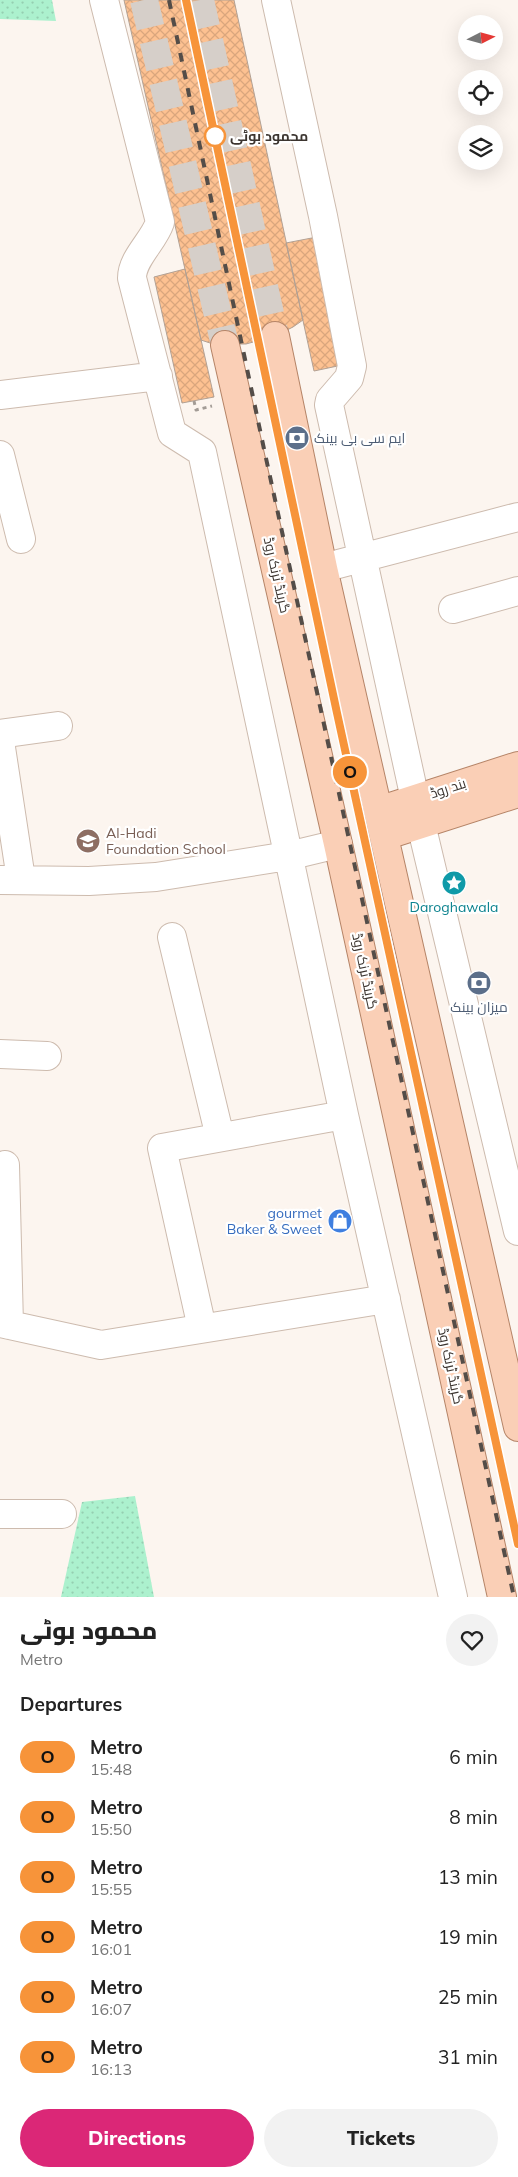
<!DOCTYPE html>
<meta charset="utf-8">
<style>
:root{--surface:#fff;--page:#f2f2f2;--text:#222;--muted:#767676;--accent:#db2777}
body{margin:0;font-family:Mulish,Cairo,sans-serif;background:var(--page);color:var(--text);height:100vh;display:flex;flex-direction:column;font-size:19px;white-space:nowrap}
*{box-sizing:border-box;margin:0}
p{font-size:16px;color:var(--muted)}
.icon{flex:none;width:28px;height:28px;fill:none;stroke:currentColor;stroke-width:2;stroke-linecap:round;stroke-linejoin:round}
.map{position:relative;height:1597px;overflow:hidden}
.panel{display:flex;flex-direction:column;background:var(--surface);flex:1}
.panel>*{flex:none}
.badge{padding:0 10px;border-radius:16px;font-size:18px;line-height:32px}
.needle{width:32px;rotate:84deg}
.buttons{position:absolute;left:458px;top:15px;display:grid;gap:10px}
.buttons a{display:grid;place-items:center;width:45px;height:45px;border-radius:50%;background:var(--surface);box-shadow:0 5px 20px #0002;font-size:25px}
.map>.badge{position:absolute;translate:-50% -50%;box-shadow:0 0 0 2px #fff}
h2{padding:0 20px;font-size:19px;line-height:45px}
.round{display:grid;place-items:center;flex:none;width:52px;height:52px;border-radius:26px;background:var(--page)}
.headline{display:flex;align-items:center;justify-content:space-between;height:85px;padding:0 20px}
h1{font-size:24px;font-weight:800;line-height:38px}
.primary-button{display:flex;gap:10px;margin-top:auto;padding:10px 20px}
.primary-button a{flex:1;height:58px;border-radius:30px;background:var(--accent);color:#fff;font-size:20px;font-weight:800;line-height:58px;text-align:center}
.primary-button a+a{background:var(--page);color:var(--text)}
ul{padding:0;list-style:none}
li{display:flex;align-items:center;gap:15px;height:60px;padding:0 20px}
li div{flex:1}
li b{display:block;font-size:19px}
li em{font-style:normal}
li .badge{min-width:55px;font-weight:700;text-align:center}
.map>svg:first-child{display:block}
.grass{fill:url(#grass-dots)}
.building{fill:url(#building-cross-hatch);stroke:#b2a194}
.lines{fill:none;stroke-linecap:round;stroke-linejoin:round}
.major-tunnel{stroke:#d6cfc9;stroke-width:28;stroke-dasharray:28 14;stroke-linecap:butt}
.minor-casing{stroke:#cdbbae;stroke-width:30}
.major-casing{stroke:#b58467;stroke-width:30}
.path{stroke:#a39c96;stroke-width:3;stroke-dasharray:4 4;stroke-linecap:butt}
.minor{stroke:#fff;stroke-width:28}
.major{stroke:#facfb6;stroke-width:28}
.rail{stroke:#544d48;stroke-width:4;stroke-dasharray:9 9;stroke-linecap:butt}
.line-casing{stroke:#fff;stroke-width:11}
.line{stroke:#f7943a;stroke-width:8}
.stop-dot{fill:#fff;stroke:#f7943a;stroke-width:2.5}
.labels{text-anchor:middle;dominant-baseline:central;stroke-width:4.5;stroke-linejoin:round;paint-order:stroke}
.stop-label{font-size:14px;font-weight:bold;fill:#3c3530;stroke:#fff;text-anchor:start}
.service-label{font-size:14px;fill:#4e5e75;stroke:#fff;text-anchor:start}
.street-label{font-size:14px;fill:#3c3530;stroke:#fff}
.education-label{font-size:14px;fill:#785e54;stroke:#fff;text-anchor:start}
.culture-label{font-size:14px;fill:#0d838f;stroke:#fff}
.shop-label{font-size:14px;fill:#366cbe;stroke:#fff;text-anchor:end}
</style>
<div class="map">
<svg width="518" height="1597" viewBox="0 0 518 1597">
<defs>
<pattern id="grass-dots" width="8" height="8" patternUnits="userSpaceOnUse" patternTransform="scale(1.25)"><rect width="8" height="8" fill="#acf1ce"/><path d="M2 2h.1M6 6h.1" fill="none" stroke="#95cfb1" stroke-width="1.8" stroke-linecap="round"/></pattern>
<pattern id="building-cross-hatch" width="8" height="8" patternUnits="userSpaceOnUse" patternTransform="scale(1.25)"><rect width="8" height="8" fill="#fdc191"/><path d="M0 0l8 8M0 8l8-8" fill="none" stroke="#daa67d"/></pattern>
</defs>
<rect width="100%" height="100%" fill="#fcf5ef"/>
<path class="grass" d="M0,0h52l4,21 -56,-2z
M135,1496l19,101h-93l21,-95z"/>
<path class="building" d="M124,0h110l69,320 -10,7 -18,9 -29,8h-33l-12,-4z
M322,236l25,128 -33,7 -28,-128z
M185,269l29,128 -32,6 -28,-126z"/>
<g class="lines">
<path class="major-tunnel" d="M144,0l81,345
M200,0l75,336"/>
<defs>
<path id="minor" d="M104,0l56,222c-6,19 -28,36 -28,56l40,155 30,19 142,663 109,482
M276,0l47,216 29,150 -3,12 -19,22 -1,5 86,394 103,432
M0,395l158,-19
M0,455l21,84
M323,568l195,-51
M453,609l65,-18
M0,734l58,-8
M0,741l21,138
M0,880l89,1 67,-4 132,-21 50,-12
M172,937l48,200
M0,1054l47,2
M5,1165l4,160
M0,1323l101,22 285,-46
M202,1328l-40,-180 182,-33
M0,1514h62"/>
<path id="major" d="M275,336l48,232 195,859
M225,345l113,499 164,753
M378,811l140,-45
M384,836l134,-43"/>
</defs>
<use href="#minor" class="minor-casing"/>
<use href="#major" class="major-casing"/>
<path class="path" d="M194,401l2,9 16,-4"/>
<use href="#minor" class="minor"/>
<use href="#major" class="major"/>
<path class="rail" d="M169,0l95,449 250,1148
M186,0l93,444 239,1100"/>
</g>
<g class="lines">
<defs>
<path id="line" d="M186,0l151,713 181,831"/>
</defs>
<use href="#line" class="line-casing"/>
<use href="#line" class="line"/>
</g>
<defs>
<symbol id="bank-disc" viewBox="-11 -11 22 22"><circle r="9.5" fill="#5c6f8a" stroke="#fff"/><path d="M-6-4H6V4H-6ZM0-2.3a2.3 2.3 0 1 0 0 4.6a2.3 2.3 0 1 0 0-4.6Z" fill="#fff"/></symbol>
<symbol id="school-disc" viewBox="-11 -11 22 22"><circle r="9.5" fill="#8d6e63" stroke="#fff"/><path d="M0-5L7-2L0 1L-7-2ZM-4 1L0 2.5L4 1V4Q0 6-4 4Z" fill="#fff"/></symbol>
<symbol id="sight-disc" viewBox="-11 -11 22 22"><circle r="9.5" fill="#0f9aa8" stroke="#fff"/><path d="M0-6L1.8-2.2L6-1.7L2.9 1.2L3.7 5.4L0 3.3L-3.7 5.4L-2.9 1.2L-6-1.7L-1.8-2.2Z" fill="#fff"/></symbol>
<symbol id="shop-disc" viewBox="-11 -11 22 22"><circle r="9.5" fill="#3f7fe0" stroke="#fff"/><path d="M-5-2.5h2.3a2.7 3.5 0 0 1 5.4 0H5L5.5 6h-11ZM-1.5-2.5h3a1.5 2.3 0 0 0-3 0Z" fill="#fff"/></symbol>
</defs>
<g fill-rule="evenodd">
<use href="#bank-disc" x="283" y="424" width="28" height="28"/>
<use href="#school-disc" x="74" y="827" width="28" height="28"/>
<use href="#sight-disc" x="440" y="869" width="28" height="28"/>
<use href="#bank-disc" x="465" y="969" width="28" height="28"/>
<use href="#shop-disc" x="326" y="1207" width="28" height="28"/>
</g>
<circle class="stop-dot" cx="215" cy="136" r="10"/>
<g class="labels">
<g class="stop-label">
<text x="230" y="136">محمود بوٹی</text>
</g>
<g class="service-label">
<text x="314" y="438">ایم سی بی بینک</text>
<text x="479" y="1007" text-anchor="middle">میزان بینک</text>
</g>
<g class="street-label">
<text transform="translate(277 575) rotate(77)">گرینڈ ٹرنک روڈ</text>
<text transform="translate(448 788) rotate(-18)">بند روڈ</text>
<text transform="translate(365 971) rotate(78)">گرینڈ ٹرنک روڈ</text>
<text transform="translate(451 1366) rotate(78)">گرینڈ ٹرنک روڈ</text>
</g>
<g class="education-label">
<text x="106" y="833">Al-Hadi<tspan x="106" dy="16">Foundation School</tspan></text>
</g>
<g class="culture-label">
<text x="454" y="907">Daroghawala</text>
</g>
<g class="shop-label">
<text x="322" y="1213">gourmet<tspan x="322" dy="16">Baker &amp; Sweet</tspan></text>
</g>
</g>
</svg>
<div class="buttons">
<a><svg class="needle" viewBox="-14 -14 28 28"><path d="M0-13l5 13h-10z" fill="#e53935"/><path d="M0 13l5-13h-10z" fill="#767676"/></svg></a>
<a><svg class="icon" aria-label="locate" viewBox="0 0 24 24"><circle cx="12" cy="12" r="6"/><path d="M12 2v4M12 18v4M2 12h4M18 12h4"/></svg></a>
<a><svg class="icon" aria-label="layers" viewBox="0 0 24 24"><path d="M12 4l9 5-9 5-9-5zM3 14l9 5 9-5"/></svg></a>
</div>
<b class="badge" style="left:350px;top:772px;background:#f7943a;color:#111">O</b>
</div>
<section class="panel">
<div class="headline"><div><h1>محمود بوٹی</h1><p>Metro</p></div><a class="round"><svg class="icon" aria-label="heart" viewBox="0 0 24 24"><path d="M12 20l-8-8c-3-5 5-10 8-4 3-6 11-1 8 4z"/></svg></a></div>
<h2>Departures</h2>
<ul>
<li><span class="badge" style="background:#f7943a;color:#111">O</span><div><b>Metro</b><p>15:48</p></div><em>6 min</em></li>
<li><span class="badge" style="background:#f7943a;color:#111">O</span><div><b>Metro</b><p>15:50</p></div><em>8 min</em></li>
<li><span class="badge" style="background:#f7943a;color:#111">O</span><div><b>Metro</b><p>15:55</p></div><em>13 min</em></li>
<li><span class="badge" style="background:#f7943a;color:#111">O</span><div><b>Metro</b><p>16:01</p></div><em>19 min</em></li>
<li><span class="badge" style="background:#f7943a;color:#111">O</span><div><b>Metro</b><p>16:07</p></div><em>25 min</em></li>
<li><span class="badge" style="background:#f7943a;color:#111">O</span><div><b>Metro</b><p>16:13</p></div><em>31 min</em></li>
</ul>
<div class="primary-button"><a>Directions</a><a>Tickets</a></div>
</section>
